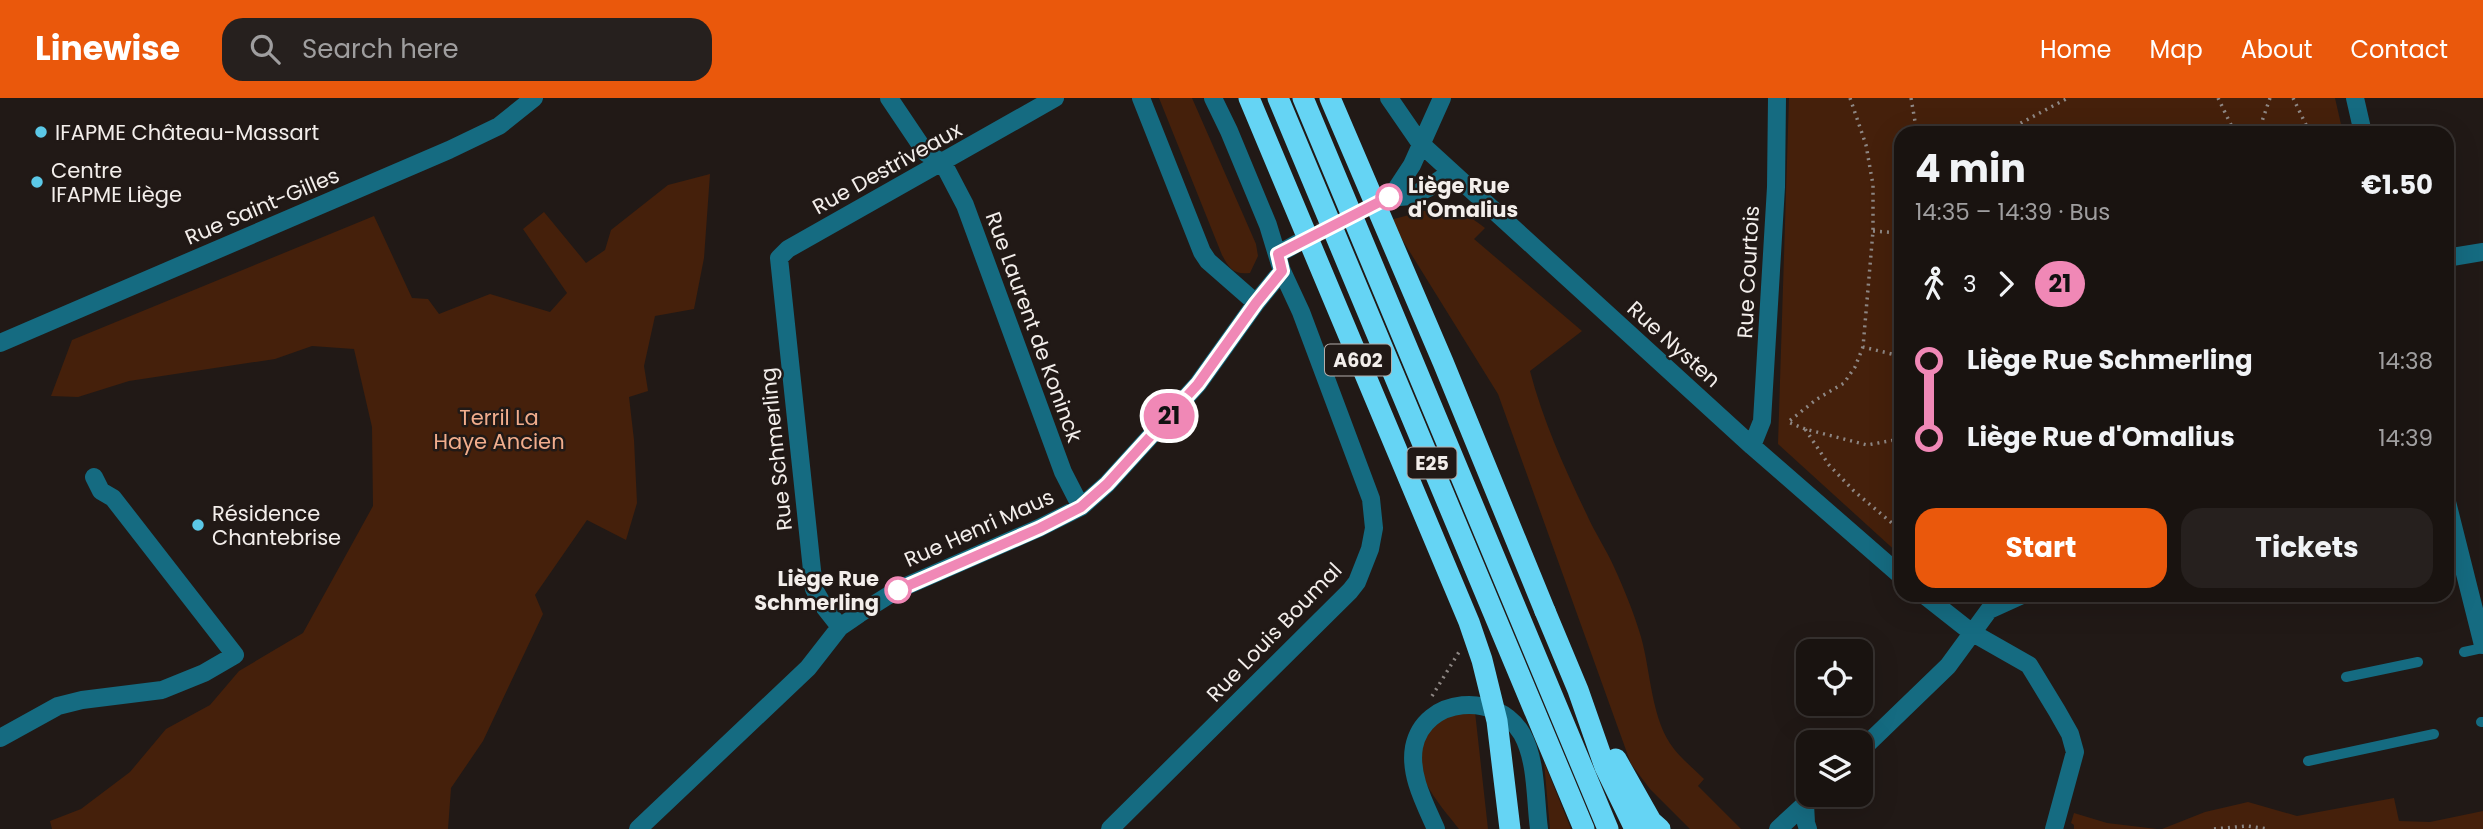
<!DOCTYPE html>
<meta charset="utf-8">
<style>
:root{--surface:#191310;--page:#26201e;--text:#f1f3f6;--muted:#9f9e9f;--line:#373230;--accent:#ea580c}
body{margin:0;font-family:Poppins,sans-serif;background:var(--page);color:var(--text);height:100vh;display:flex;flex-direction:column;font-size:26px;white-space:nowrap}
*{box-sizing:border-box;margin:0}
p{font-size:23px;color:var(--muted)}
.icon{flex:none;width:38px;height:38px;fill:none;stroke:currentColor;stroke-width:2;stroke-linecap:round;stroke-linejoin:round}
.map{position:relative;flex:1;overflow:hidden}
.details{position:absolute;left:1894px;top:28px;width:560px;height:476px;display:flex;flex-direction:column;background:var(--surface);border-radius:21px;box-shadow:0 7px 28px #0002,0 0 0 2px var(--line)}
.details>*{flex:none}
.badge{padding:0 14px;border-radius:23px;font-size:24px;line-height:46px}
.fabs{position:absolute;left:1796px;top:541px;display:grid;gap:14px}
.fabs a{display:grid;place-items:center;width:77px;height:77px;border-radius:14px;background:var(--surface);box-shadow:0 7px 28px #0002,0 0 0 2px var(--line);font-size:35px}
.map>.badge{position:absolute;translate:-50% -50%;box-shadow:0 0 0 4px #fff}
.legs{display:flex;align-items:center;gap:10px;height:77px;padding:0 21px;font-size:23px}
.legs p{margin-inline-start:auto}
.overview{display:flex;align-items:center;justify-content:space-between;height:119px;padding:0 21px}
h1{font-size:38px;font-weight:700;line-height:52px}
.button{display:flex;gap:14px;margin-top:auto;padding:14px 21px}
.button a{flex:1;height:80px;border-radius:21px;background:var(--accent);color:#fff;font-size:28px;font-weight:700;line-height:80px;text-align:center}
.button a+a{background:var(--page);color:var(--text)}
ul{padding:0 21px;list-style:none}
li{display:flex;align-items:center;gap:24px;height:77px;font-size:26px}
li i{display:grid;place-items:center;width:10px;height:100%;margin:0 9px;background:currentColor}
li i::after{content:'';width:18px;height:18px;margin:-9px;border:5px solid;border-radius:50%;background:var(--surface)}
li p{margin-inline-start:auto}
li:first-child i{background:linear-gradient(#0000 50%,currentColor 0)}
li:last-child i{background:linear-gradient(currentColor 50%,#0000 0)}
header{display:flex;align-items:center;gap:42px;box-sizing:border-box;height:98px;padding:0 35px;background:var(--accent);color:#fff}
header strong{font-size:33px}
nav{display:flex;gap:38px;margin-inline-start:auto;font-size:24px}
.search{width:490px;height:63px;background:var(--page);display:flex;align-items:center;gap:18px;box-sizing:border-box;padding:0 24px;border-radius:21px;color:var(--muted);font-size:26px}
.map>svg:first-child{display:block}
.green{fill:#45200b}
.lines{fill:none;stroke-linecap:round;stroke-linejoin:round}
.minor-tunnel{stroke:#403936;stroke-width:18;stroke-dasharray:18 9;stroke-linecap:butt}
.path{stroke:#8e8784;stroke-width:3.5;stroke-dasharray:2 5;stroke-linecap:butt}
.service{stroke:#156b81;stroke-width:10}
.minor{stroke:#156b81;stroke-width:18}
.tertiary{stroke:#156b81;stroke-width:18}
.motorway{stroke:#65d4f4;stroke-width:21}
.motorway-bridge{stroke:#65d4f4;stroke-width:21}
.line-1-casing{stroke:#fff;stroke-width:16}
.line-1{stroke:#f088b6;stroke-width:10}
.poi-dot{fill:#5bc8e7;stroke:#211916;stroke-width:2.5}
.stop-1-dot{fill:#fff;stroke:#f088b6;stroke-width:3.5}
.labels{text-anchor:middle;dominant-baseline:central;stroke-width:5;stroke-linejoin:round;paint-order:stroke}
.shield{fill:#211916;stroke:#b4aeab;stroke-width:2}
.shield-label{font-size:19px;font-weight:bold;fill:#f3eeeb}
.poi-label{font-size:21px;fill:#f3eeeb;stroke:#211916;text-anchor:start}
.street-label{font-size:21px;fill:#f3eeeb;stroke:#211916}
.stop-label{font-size:21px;font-weight:bold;fill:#f3eeeb;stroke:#211916;text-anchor:start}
.park-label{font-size:21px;fill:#f1ad8c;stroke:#211916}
</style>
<header>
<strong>Linewise</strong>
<div class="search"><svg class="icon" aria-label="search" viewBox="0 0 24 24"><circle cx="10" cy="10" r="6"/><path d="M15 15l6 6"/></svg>Search here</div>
<nav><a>Home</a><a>Map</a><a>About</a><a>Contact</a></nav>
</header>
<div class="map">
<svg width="2483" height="731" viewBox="0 0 2483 731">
<rect width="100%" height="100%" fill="#211916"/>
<path class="green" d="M1159,0h33l64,146 2,12 -8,17c-17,2 -21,-5 -28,-18z
M1789,0h546l8,35h-443v422l-122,-111z
M710,76l-6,84 -10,51 -39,7 -11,50 4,25 -19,6 5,43 3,63 -11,37 -39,-20 -52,75 8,19 -60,127 -32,47 -3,41h-396l-2,-8 31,-12 49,-37 36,-43 44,-24 29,-34 64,-38 70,-127 -1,-79 -18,-78 -42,-3 -37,13 -146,22 -51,16 -27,-1 21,-56 302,-124 38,82 16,1 11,15 51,-20 60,18 17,-19 -44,-64 21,-17 42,51 19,-13 6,-20 57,-45z
M1428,112c24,0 38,2 57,18l-11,11 108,92 -52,40c13,50 35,98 57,144 8,18 19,34 27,52 10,22 20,46 27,70 10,35 10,83 33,112 9,11 21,21 30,30l-6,7 43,43h-51l-40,-40 -19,-25 -133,-370 -108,-174z
M1475,614l13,117h-29c-11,-14 -24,-29 -32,-44 -12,-23 -6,-60 21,-69 9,-2 19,-3 27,-4z
M1544,664l27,67h-21z
M2394,700l5,23 31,1 53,-11v18h-321l43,-17 43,-10 49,14z
M2074,715l33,10 50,6h-83v-4l-3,-2z"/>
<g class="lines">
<path class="minor-tunnel" d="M1296,146l91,-46"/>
<path class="path" d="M1850,0l16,47 7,40v46l-10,116 37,9
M1911,0l6,35
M2218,0l17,35
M2293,0l17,35
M2002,35l66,-35
M2258,35l12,-35
M1873,133l27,2
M1805,331l-17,-7 29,-23 27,-16 11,-16 8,-20
M1900,341l-33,6 -62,-16 24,36 25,26 46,39
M1432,598l27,-44
M2214,731l33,-3 21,3"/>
<path class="service" d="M2464,554l19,-4
M2346,579l72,-15
M2481,624h2
M2308,663l126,-27"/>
<path class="minor" d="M889,0l37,55 17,10
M1141,0l61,154 6,9 48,42
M1389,0l31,45 332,303 148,129
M943,65l22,42 98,267 18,35
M1391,99l21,-32 30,-67
M1387,100l24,-2 17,-8 23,-16
M1278,156l18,-10
M2446,160l37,-6
M0,245l449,-193 50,-24 35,-28
M1752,348l10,-25 14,-234 1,-89
M1924,497l47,37 58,33 28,46 13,23 5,18 -21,77
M840,529l-15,-19 -11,-19 -35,-331 9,-9 267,-151
M0,640l58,-32 24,-6 80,-10 42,-17 31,-18 -122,-157 -12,-7 -7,-14
M1860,653l88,-85 41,-56 33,-15
M1805,706l1,19 2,6
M638,731l170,-161 32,-41 19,-13 38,-24 142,-62 42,-21 26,-23 91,-100 58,-81 26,-32
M1110,731l240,-238 7,-9 13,-33 4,-21 -3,-29 -70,-187 -19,-41 -14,-46 -39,-94 -16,-33
M1436,731c-11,-25 -27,-54 -22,-82 10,-51 83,-56 108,-13 15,27 13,65 17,95
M1778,731l38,-35"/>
<path class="tertiary" d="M2355,0l8,35
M2446,400l37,147"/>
<path class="motorway" d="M1545,513l33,79 27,77 30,62
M1616,661l35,62 9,8"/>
<path class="motorway-bridge" d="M1249,0l220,524 13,38 15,61 13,108
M1278,0l306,731
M1303,0l305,731
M1330,0l113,264 102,249"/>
</g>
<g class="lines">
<defs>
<path id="line-1" d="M898,492l142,-62 41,-21 26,-23 91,-100 58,-81 26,-32 -4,-17 111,-57"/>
</defs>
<use href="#line-1" class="line-1-casing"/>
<use href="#line-1" class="line-1"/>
</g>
<g class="poi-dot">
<circle cx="41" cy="34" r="7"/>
<circle cx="37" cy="84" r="7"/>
<circle cx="198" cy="427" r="7"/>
</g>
<g class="stop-1-dot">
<circle cx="1389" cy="99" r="12"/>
<circle cx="898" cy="492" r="12"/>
</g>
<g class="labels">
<g class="shield">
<rect x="1325" y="246.5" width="66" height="31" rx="5"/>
<rect x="1407.5" y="349.5" width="49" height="31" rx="5"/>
</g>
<g class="shield-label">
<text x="1358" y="262">A602</text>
<text x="1432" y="365">E25</text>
</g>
<g class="poi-label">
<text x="55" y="34">IFAPME Château-Massart</text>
<text x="51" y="72">Centre<tspan x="51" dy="24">IFAPME Liège</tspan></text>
<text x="212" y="415">Résidence<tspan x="212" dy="24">Chantebrise</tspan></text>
</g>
<g class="street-label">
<text transform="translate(887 70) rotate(-29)">Rue Destriveaux</text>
<text transform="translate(262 108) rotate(-23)">Rue Saint-Gilles</text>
<text transform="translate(1748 174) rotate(-87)">Rue Courtois</text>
<text transform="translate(1034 229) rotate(70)">Rue Laurent de Koninck</text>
<text transform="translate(1674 246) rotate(42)">Rue Nysten</text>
<text transform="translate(776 351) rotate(-96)">Rue Schmerling</text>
<text transform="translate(979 430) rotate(-24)">Rue Henri Maus</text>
<text transform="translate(1274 534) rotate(-46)">Rue Louis Boumal</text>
</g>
<g class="stop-label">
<text x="1408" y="87">Liège Rue<tspan x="1408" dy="24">d'Omalius</tspan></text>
<text x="879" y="480" text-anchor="end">Liège Rue<tspan x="879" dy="24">Schmerling</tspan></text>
</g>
<g class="park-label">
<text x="499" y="319">Terril La<tspan x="499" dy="24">Haye Ancien</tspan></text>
</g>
</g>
</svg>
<div class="fabs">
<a><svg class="icon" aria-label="locate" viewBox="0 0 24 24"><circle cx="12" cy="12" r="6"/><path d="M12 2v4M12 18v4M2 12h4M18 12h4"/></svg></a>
<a><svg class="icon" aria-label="layers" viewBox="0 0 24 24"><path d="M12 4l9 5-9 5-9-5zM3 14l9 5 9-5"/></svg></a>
</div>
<b class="badge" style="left:1169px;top:318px;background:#f088b6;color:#111">21</b>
<section class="details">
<div class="overview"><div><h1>4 min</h1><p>14:35 – 14:39 · Bus</p></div><b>€1.50</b></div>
<div class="legs"><svg class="icon" aria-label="walk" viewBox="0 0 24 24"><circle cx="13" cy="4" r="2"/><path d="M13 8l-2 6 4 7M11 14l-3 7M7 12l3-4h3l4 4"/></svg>3<svg class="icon" aria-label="forward" viewBox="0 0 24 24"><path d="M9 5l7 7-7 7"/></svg><b class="badge" style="background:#f088b6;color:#111">21</b></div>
<ul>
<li><i style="color:#f088b6"></i><b>Liège Rue Schmerling</b><p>14:38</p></li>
<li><i style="color:#f088b6"></i><b>Liège Rue d'Omalius</b><p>14:39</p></li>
</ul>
<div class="button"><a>Start</a><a>Tickets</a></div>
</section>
</div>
